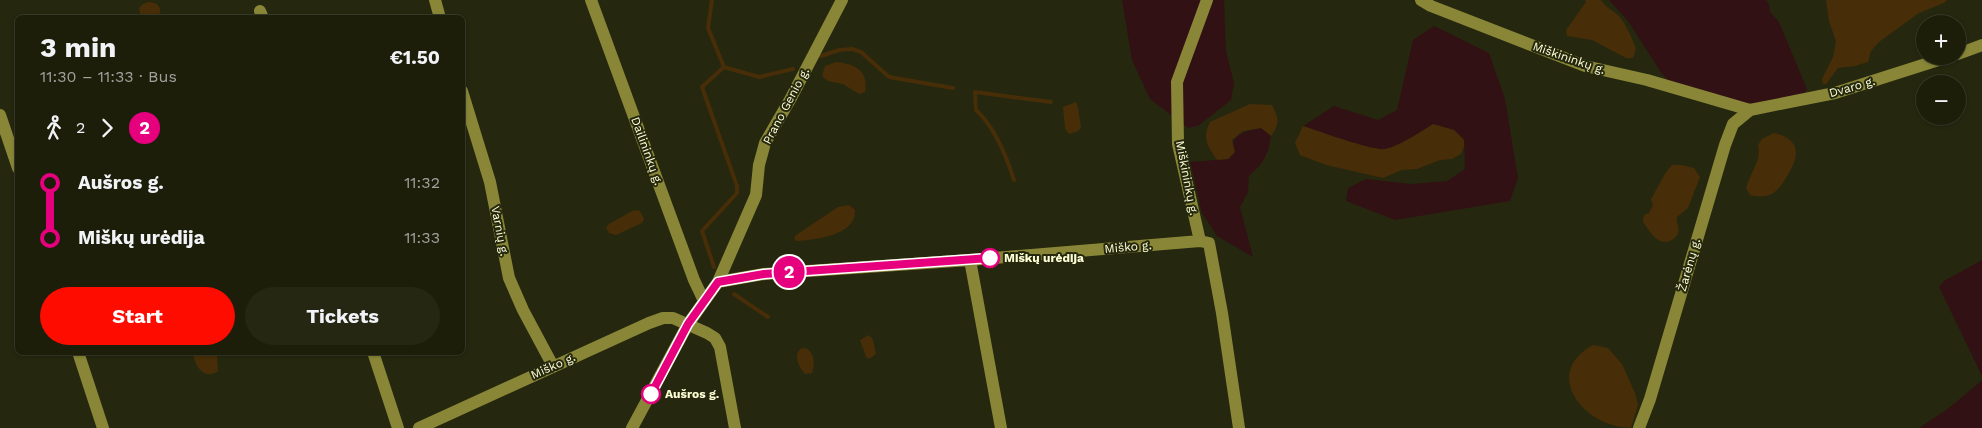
<!DOCTYPE html>
<meta charset="utf-8">
<style>
:root{--surface:#1c1e0a;--page:#252713;--text:#f1f3f6;--muted:#a0a29c;--line:#3a3c2b;--accent:#ff0c01}
body{margin:0;font-family:"Work Sans",sans-serif;background:var(--page);color:var(--text);height:100vh;display:flex;flex-direction:column;font-size:19px;white-space:nowrap}
*{box-sizing:border-box;margin:0}
p{font-size:16px;color:var(--muted)}
.icon{flex:none;width:28px;height:28px;fill:none;stroke:currentColor;stroke-width:2;stroke-linecap:round;stroke-linejoin:round}
.map{position:relative;flex:1;overflow:hidden}
.sheet{position:absolute;left:15px;top:15px;width:450px;height:340px;display:flex;flex-direction:column;background:var(--surface);border-radius:8px;box-shadow:0 1px 4px #0004,0 0 0 1px var(--line)}
.sheet>*{flex:none}
.badge{padding:0 10px;border-radius:16px;font-size:18px;line-height:32px}
.tools{position:absolute;left:1916px;top:15px;display:grid;gap:10px}
.tools a{display:grid;place-items:center;width:50px;height:50px;border-radius:50%;background:var(--surface);box-shadow:0 1px 4px #0004,0 0 0 1px var(--line);font-size:25px}
.map>.badge{position:absolute;translate:-50% -50%;box-shadow:0 0 0 2px #fff}
.legs{display:flex;align-items:center;gap:8px;height:55px;padding:0 25px;font-size:16px}
.legs p{margin-inline-start:auto}
.head{display:flex;align-items:center;justify-content:space-between;height:85px;padding:0 25px}
h1{font-size:28px;font-weight:700;line-height:38px}
.action{display:flex;gap:10px;margin-top:auto;padding:10px 25px}
.action a{flex:1;height:58px;border-radius:30px;background:var(--accent);color:#fff;font-size:20px;font-weight:700;line-height:58px;text-align:center}
.action a+a{background:var(--page);color:var(--text)}
ul{padding:0 25px;list-style:none}
li{display:flex;align-items:center;gap:18px;height:55px;font-size:19px}
li i{display:grid;place-items:center;width:8px;height:100%;margin:0 6px;background:currentColor}
li i::after{content:'';width:12px;height:12px;margin:-6px;border:4px solid;border-radius:50%;background:var(--surface)}
li p{margin-inline-start:auto}
li:first-child i{background:linear-gradient(#0000 50%,currentColor 0)}
li:last-child i{background:linear-gradient(currentColor 50%,#0000 0)}
.map>svg:first-child{display:block}
.green{fill:#321114}
.water{fill:#472d08}
.lines{fill:none;stroke-linecap:round;stroke-linejoin:round}
.stream{stroke:#472d08;stroke-width:4}
.minor{stroke:#898737;stroke-width:12}
.line-1-casing{stroke:#fff;stroke-width:11}
.line-1{stroke:#e6007e;stroke-width:8}
.stop-1-dot{fill:#fff;stroke:#e6007e;stroke-width:2.5}
.labels{text-anchor:middle;dominant-baseline:central;stroke-width:4;stroke-linejoin:round;paint-order:stroke}
.street-label{font-size:12px;fill:#fdffd5;stroke:#25280e}
.stop-label{font-size:12px;font-weight:bold;fill:#fdffd5;stroke:#25280e;text-anchor:start}
</style>
<div class="map">
<svg width="1982" height="428" viewBox="0 0 1982 428">
<rect width="100%" height="100%" fill="#25280e"/>
<path class="green" d="M1122,0h102l2,51 8,32 -3,17 -33,26 -10,2 -38,-29 -18,-39z
M1609,0h157l3,4 1,8 9,10 28,67 -3,5 -55,10 -74,-17 -13,-13 -34,-53z
M1434,26l55,27 16,46 13,79 -8,23 -115,19 -49,-19 2,-13 18,-9 46,5 35,-3 18,-12 -1,-30 -10,-9 -21,-6c-11,7 -35,23 -48,25 -12,2 -67,-18 -82,-23l31,-20 44,14 19,-10 16,-70z
M1261,128l10,8c-3,19 -7,27 -22,40l-1,16 -8,15 13,50 -36,-21 -15,-23 -12,-51 38,-3c5,-24 9,-26 33,-31z
M1982,260v116l-43,-89 5,-6z
M1982,380v48h-63l30,-20z"/>
<path class="water" d="M1585,0h16c5,8 12,10 18,16 8,10 13,22 17,33l-3,9h-7l-34,-18 -25,-4 -1,-6 20,-28z
M1826,0h121l-3,3 -25,10 -40,29 -8,9 -3,11 -13,4 -17,2 -12,16h-3l-1,-5 11,-22 3,-16 -7,-20z
M148,2c11,0 14,6 11,15h-18l-2,-9 4,-4z
M836,62c19,2 33,8 29,30l-6,2 -16,-10 -15,-3 -6,-5 3,-10z
M1076,102l2,5 3,21 -3,3 -9,3 -4,-5 -2,-22z
M1250,104l22,1c7,14 8,18 -1,31l-10,-8 -18,3 -11,9 3,12 -7,7 -11,1c-10,-15 -15,-21 -7,-38z
M1433,124l21,6 10,10v6l-3,8 -9,5 -12,1 -23,9 -15,1 -19,8 -57,-13 -26,-10 -5,-12 8,-17c15,5 70,25 82,23 13,-2 37,-18 48,-25z
M1774,133c29,7 25,24 12,45 -5,8 -10,16 -20,18 -5,1 -11,0 -16,-1l-4,-7c4,-15 16,-28 12,-43l4,-6z
M1672,165h10l12,3 6,9 -12,31 -11,9c-1,6 3,10 1,16 -1,4 -5,6 -8,8 -13,5 -21,-11 -27,-19l1,-7 5,-2 4,-8 -2,-6 15,-27z
M849,205l6,5c2,25 -39,30 -59,31l-2,-3 2,-3 42,-28z
M634,210l6,1 4,8 -2,4 -26,12 -7,-2 -3,-5 3,-4z
M869,335l4,5 3,14 -7,5 -3,-2 -6,-17z
M1593,345l15,3 14,16 13,29 3,12 -7,23c-46,0 -91,-54 -38,-83z
M802,348l6,1c7,7 7,15 4,24l-7,1c-6,-7 -13,-20 -3,-26z
M193,353h24l1,18c-15,10 -23,-6 -25,-18z"/>
<g class="lines">
<path class="stream" d="M712,0l-4,28 16,39 35,10 34,-8
M821,56l18,-6 13,-1 9,3 28,25 64,11
M1014,180c-8,-25 -19,-53 -38,-70l-1,-18 76,10
M714,267l-12,-36 35,-38v-7l-35,-99 22,-20
M734,294l34,23"/>
<path class="minor" d="M435,0l5,18
M591,0l103,280 10,21
M1421,0l10,6 154,60 62,14 103,30 85,-17 116,-37
M260,11l3,7
M1958,54l24,-9
M462,91l28,91 19,96 14,32 30,56
M0,115l18,53
M1200,241l-22,-97 -1,-62 30,-82
M970,260l31,168
M718,282l46,-8 206,-14 230,-19 9,2 13,70 17,115
M78,352l25,76
M373,352l25,76
M419,428l230,-105 14,-5h10l34,15 8,5 5,9 15,81
M632,428l56,-104 30,-42 38,-87 3,-30 6,-22 26,-45 51,-98
M1639,428l11,-29 75,-254 8,-21 17,-14"/>
</g>
<g class="lines">
<defs>
<path id="line-1" d="M651,394l37,-70 30,-42 46,-8 226,-16"/>
</defs>
<use href="#line-1" class="line-1-casing"/>
<use href="#line-1" class="line-1"/>
</g>
<g class="stop-1-dot">
<circle cx="990" cy="258" r="9"/>
<circle cx="651" cy="394" r="9"/>
</g>
<g class="labels">
<g class="street-label">
<text transform="translate(1569 58) rotate(19)">Miškininkų g.</text>
<text transform="translate(1852 87) rotate(-16)">Dvaro g.</text>
<text transform="translate(786 106) rotate(-62)">Prano Genio g.</text>
<text transform="translate(647 151) rotate(70)">Dailininkų g.</text>
<text transform="translate(1187 178) rotate(79)">Miškininkų g.</text>
<text transform="translate(500 231) rotate(79)">Varnių g.</text>
<text transform="translate(1128 247) rotate(-5)">Miško g.</text>
<text transform="translate(1689 265) rotate(-74)">Žarėnų g.</text>
<text transform="translate(553 366) rotate(-24)">Miško g.</text>
</g>
<g class="stop-label">
<text x="1004" y="258">Miškų urėdija</text>
<text x="665" y="394">Aušros g.</text>
</g>
</g>
</svg>
<div class="tools">
<a>+</a>
<a>−</a>
</div>
<b class="badge" style="left:789px;top:272px;background:#e6007e;color:#fff">2</b>
<section class="sheet">
<div class="head"><div><h1>3 min</h1><p>11:30 – 11:33 · Bus</p></div><b>€1.50</b></div>
<div class="legs"><svg class="icon" aria-label="walk" viewBox="0 0 24 24"><circle cx="13" cy="4" r="2"/><path d="M13 8l-2 6 4 7M11 14l-3 7M7 12l3-4h3l4 4"/></svg>2<svg class="icon" aria-label="forward" viewBox="0 0 24 24"><path d="M9 5l7 7-7 7"/></svg><b class="badge" style="background:#e6007e;color:#fff">2</b></div>
<ul>
<li><i style="color:#e6007e"></i><b>Aušros g.</b><p>11:32</p></li>
<li><i style="color:#e6007e"></i><b>Miškų urėdija</b><p>11:33</p></li>
</ul>
<div class="action"><a>Start</a><a>Tickets</a></div>
</section>
</div>
